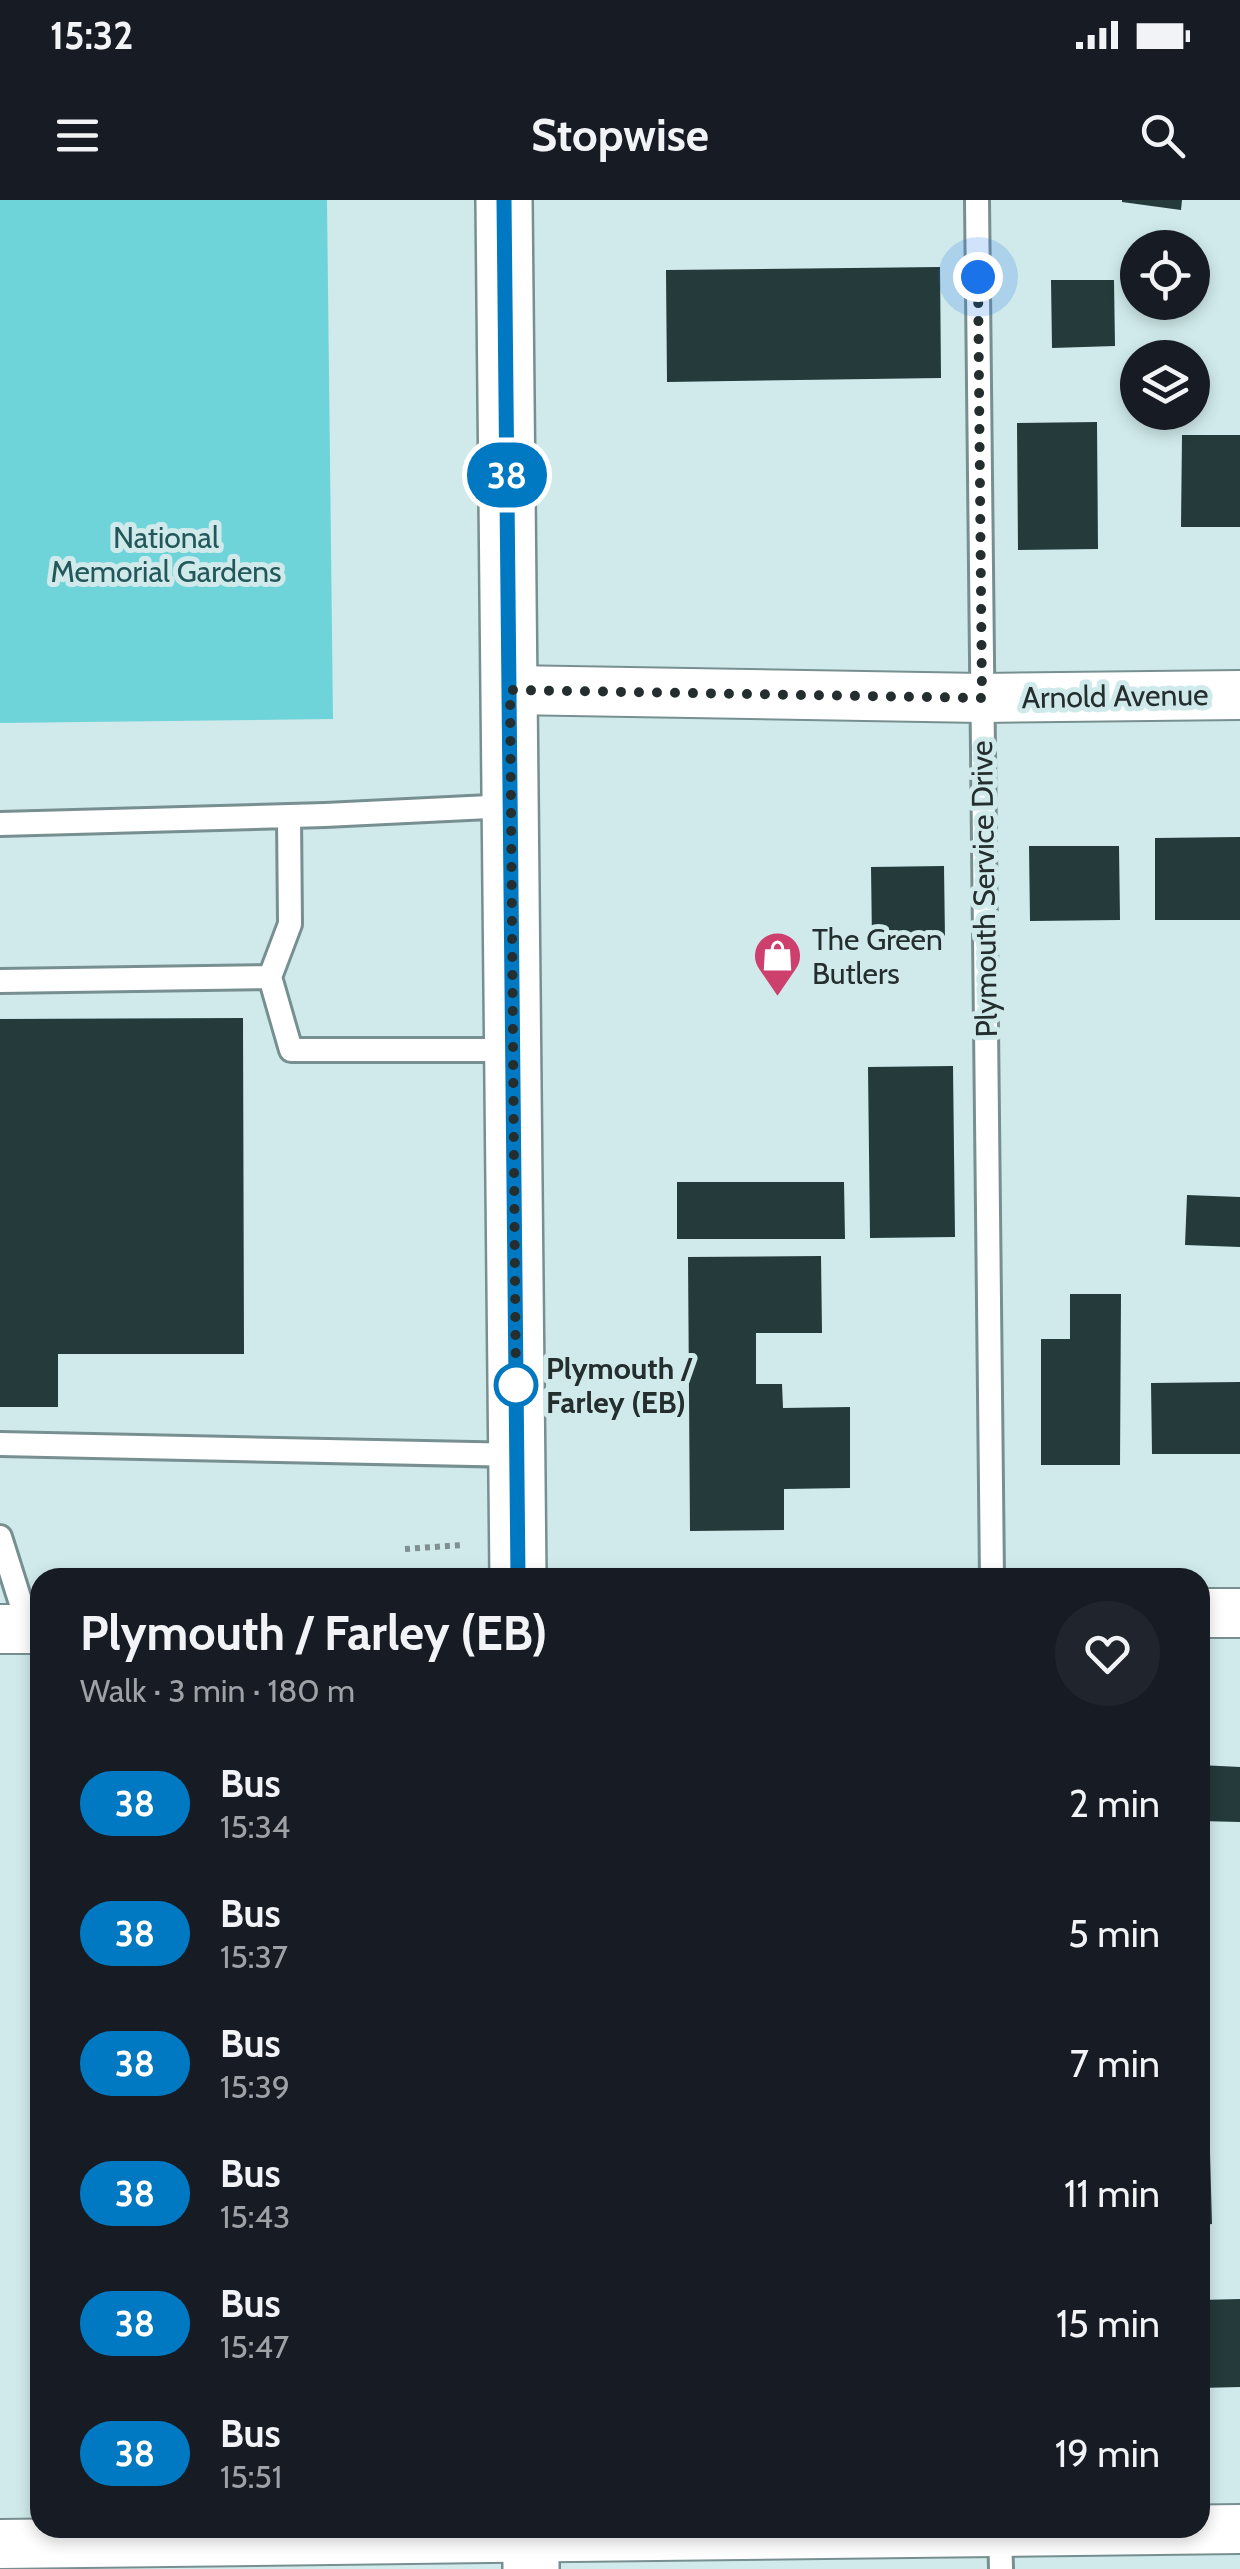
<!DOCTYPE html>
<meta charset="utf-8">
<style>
:root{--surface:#171b24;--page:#20242c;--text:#f1f3f6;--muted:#9ea1a6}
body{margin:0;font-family:Cabin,sans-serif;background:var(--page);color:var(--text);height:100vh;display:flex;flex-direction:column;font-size:38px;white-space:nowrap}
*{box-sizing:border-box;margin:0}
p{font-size:32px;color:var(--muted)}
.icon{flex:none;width:55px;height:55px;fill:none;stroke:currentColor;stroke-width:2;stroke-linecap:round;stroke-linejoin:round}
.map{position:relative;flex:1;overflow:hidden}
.sheet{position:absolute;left:30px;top:1368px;width:1180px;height:970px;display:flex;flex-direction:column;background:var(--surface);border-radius:30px;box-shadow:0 5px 15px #0003}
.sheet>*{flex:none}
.badge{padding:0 20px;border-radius:32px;font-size:35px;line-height:65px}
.tools{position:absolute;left:1120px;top:30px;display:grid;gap:20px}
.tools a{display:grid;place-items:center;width:90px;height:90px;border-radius:50%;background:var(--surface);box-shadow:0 5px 15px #0003;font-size:50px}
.you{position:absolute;width:50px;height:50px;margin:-25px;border:8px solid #fff;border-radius:50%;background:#1a73e8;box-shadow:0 0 0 15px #1a73e833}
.map>.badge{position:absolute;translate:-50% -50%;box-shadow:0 0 0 5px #fff}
.round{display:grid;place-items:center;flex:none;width:105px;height:105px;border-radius:52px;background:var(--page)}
.headline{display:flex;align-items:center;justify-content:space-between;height:170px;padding:0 50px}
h1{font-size:48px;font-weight:700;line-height:75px}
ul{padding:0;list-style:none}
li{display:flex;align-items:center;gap:30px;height:130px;padding:0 50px}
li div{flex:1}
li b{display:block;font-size:38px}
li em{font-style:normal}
li .badge{min-width:110px;font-weight:700;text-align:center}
.status{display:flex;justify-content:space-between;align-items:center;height:70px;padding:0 50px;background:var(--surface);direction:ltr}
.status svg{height:28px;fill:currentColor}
header{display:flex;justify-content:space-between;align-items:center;height:130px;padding:0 50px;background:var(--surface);font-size:45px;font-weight:700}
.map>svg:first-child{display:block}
.green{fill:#6fd4da}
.building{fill:#243a3b}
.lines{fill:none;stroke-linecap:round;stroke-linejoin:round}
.service-casing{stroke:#778f90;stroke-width:28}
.minor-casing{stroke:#778f90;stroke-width:52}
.secondary-casing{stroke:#778f90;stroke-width:60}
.path{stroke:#7e9091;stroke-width:6;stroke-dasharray:5 5;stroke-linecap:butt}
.service{stroke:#fff;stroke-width:22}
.minor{stroke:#fff;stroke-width:48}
.secondary{stroke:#fff;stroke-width:55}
.line-casing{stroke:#fff;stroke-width:22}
.line{stroke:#0079c2;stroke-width:15}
.walk{stroke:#242e2e;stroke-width:10;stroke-dasharray:0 18}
.stop-dot{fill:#fff;stroke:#0079c2;stroke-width:5}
.labels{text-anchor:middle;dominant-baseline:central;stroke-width:10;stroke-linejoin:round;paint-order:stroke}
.park-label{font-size:30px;fill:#23585b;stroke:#d0eaeb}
.street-label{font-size:30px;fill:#242e2e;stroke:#d0eaeb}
.poi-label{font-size:30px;fill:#242e2e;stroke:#d0eaeb;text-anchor:start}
.stop-label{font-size:30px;font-weight:bold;fill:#242e2e;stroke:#d0eaeb;text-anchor:start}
</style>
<div class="status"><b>15:32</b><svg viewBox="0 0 49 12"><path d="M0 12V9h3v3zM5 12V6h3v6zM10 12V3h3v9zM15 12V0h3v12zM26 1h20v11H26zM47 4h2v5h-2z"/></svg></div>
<header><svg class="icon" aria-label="menu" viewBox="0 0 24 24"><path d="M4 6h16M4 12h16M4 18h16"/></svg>Stopwise<svg class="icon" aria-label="search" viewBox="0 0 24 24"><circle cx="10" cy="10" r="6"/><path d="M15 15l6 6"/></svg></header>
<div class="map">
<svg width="1240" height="2369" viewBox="0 0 1240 2369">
<rect width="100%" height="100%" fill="#d0eaeb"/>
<path class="green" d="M0,0h327l6,519 -333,4z"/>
<path class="building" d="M1122,0h60l-1,10 -59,-8z
M940,67l1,111 -274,4 -1,-112z
M1051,80h63l1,66 -63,2z
M1097,222l1,127 -80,1 -1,-127z
M1182,235h58v92h-59z
M1240,637v83h-85v-82z
M1029,646h90l1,74 -90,1z
M944,666l1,74 -73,1 -1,-74z
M243,818l1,336h-186v53h-58v-388z
M953,866l2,171 -85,1 -2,-171z
M677,982h167l1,57h-168z
M1187,995l53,2v50l-55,-2z
M821,1056l1,77h-66v51h26l1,24 67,-1v81l-66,1v41l-94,1 -2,-274z
M1070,1094h51l-1,171h-79v-126h29z
M1240,1182v72h-88l-1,-71z
M1200,1565l40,2v55l-40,-1z
M1200,1953h10l2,71 -12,1z
M1240,2099v88l-40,1v-88z"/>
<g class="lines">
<defs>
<path id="service" d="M977,0l15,1378
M289,616l1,108 -20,53 21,73h222
M0,624l325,-9 186,-9
M0,781l270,-4
M0,1244l516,11
M0,1337l29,92
M1000,2328l1,41"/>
<path id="minor" d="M510,490l472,8 258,-3
M1200,1413h40
M0,1429h40
M0,2344l1240,-15"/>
<path id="secondary" d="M504,0l14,1378
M531,2328v41"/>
</defs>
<use href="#service" class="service-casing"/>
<use href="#minor" class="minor-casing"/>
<use href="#secondary" class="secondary-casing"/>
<path class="path" d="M405,1349l57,-4"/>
<use href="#service" class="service"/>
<use href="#minor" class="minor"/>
<use href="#secondary" class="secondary"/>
</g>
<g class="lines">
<defs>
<path id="line" d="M504,0l14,1378"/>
</defs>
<use href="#line" class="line-casing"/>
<use href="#line" class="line"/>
<path class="walk" d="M516,1185v11l-6,-706 472,8 -4,-421"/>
</g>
<defs>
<symbol id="shop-pin" viewBox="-11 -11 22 30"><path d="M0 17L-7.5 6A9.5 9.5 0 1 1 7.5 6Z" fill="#cd3f6d" stroke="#d0eaeb"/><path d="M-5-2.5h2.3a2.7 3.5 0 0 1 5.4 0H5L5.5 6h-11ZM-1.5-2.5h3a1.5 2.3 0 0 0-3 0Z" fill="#fff"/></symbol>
</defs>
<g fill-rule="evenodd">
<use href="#shop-pin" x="750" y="728" width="55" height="75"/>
</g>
<circle class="stop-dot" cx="516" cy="1185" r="20"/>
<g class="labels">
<g class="park-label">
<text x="166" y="337">National<tspan x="166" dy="34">Memorial Gardens</tspan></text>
</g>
<g class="street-label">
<text transform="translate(1115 496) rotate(-1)">Arnold Avenue</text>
<text transform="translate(984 689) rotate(-91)">Plymouth Service Drive</text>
</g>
<g class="poi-label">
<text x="812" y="739">The Green<tspan x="812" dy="34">Butlers</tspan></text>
</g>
<g class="stop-label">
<text x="546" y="1168">Plymouth /<tspan x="546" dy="34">Farley (EB)</tspan></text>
</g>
</g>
</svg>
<div class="tools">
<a><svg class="icon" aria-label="locate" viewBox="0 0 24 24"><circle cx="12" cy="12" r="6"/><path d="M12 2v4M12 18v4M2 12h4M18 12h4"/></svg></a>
<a><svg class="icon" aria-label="layers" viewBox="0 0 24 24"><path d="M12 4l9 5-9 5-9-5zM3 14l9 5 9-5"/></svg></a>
</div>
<div class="you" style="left:978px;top:77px"></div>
<b class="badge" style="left:507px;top:275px;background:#0079c2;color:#fff">38</b>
<section class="sheet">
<div class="headline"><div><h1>Plymouth / Farley (EB)</h1><p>Walk · 3 min · 180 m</p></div><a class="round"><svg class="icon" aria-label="heart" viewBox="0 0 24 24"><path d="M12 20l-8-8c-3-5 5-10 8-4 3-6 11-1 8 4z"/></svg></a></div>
<ul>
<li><span class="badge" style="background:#0079c2;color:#fff">38</span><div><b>Bus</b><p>15:34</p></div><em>2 min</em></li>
<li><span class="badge" style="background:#0079c2;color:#fff">38</span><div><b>Bus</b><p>15:37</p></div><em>5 min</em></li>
<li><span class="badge" style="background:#0079c2;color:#fff">38</span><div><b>Bus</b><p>15:39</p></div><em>7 min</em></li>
<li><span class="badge" style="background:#0079c2;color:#fff">38</span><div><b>Bus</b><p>15:43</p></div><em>11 min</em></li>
<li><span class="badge" style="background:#0079c2;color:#fff">38</span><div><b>Bus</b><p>15:47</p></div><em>15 min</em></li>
<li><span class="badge" style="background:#0079c2;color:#fff">38</span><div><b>Bus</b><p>15:51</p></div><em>19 min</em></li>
</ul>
</section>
</div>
